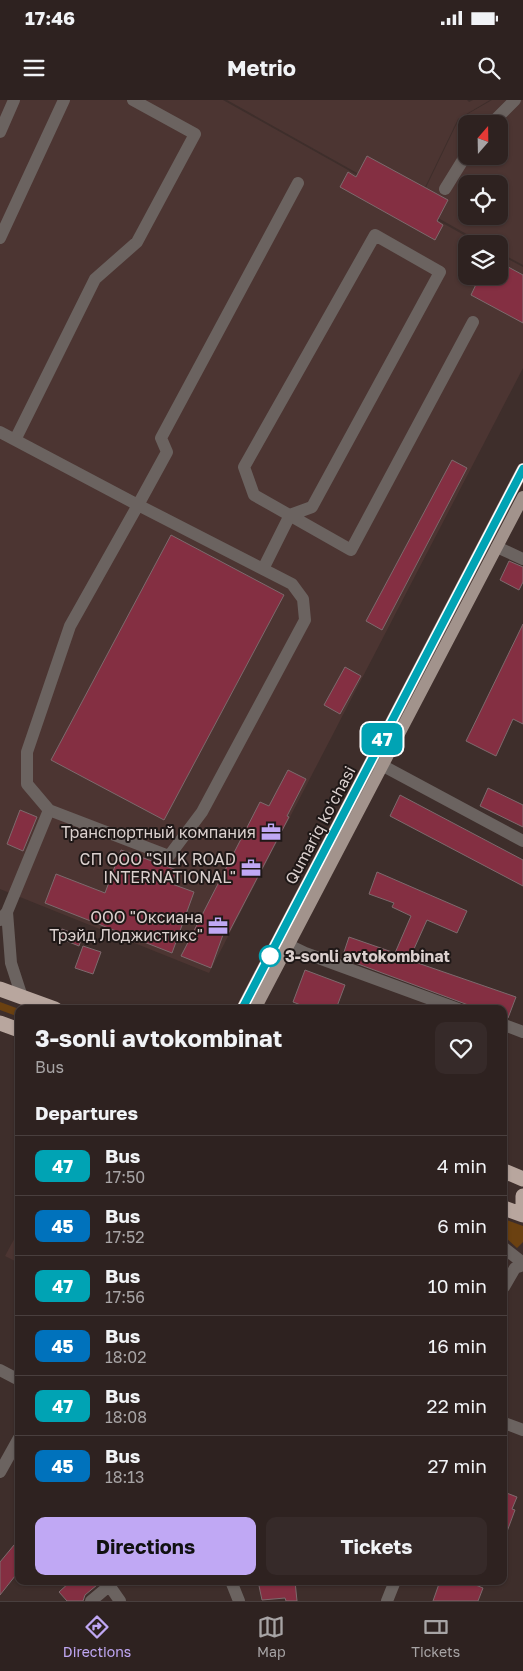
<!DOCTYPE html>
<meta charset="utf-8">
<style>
:root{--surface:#2e2220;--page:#362a29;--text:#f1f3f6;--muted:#a7a4a5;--line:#493f3e;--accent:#c0a8f4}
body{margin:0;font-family:"Golos Text",sans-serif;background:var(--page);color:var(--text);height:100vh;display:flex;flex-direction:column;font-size:19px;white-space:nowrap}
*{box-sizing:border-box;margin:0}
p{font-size:16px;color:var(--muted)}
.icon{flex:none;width:28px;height:28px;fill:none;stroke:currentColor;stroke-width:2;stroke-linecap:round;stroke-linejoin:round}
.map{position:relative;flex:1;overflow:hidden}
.panel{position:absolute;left:15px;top:905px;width:492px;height:580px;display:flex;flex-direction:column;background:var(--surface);border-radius:10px;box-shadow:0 1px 4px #0004,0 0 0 1px var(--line)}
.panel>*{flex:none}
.badge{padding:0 10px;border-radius:8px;font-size:18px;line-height:32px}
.needle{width:32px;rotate:20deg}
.tools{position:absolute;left:458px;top:15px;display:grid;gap:10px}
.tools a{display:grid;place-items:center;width:50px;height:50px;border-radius:10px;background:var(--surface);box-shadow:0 1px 4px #0004,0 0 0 1px var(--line);font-size:25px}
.map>.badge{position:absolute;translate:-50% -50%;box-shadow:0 0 0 2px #fff}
h2{padding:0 20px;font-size:19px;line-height:45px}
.round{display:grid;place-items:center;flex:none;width:52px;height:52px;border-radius:10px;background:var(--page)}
.headline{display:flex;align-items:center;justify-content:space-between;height:85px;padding:0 20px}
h1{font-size:24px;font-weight:700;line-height:38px}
.cta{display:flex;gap:10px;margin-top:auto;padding:10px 20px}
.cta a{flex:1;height:58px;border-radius:10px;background:var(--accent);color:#111;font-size:20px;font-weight:700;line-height:58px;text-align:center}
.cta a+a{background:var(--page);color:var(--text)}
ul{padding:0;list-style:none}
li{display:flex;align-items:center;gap:15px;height:60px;padding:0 20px;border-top:1px solid var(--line)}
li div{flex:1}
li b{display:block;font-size:19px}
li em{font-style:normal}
li .badge{min-width:55px;font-weight:700;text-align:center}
.status{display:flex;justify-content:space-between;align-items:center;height:35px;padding:0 25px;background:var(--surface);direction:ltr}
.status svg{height:14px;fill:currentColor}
header{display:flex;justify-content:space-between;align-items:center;height:65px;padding:0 20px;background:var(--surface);font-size:22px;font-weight:700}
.tabs{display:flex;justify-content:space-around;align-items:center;height:70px;border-top:1px solid var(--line);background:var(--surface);font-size:14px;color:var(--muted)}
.tabs a{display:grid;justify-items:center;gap:2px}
.tabs .active{color:var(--accent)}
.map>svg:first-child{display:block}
.built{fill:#4c3532;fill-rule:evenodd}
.green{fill:#6b4111}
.building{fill:#842f42;stroke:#7d6a6d}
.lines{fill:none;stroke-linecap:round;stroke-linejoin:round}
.minor{stroke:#6b6360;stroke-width:12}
.major{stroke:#a2938c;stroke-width:12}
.highway{stroke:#b8a69e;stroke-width:15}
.line-casing{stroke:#fff;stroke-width:11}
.line{stroke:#00a3b4;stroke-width:8}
.stop-dot{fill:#fff;stroke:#00a3b4;stroke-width:2.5}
.labels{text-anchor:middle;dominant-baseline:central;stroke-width:4;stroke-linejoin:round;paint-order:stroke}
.street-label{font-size:16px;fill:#dbd0ce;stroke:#1f1817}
.poi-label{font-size:16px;fill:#dbd0ce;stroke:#1f1817;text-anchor:end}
.stop-label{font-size:16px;font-weight:bold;fill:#dbd0ce;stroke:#1f1817;text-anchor:start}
</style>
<div class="status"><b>17:46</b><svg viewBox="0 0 49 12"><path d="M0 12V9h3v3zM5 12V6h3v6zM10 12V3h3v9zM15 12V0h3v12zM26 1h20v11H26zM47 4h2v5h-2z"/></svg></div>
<header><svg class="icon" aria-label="menu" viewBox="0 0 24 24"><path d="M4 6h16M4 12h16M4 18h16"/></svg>Metrio<svg class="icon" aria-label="search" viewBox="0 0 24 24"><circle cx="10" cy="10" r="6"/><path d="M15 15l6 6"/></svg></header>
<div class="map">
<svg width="523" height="1501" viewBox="0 0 523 1501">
<rect width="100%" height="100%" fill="#3e2e2b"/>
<path class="built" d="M0,0h223l257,144h-14v32h33v-22l24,13v101l-314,605 -209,-84z
M227,0h240l2,2 4,-2h17l-32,19 -42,87z
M492,0h31v165l-24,-13v-8h-15l-67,-38 42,-87zM466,24h33v32h-33zM466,84h33v32h-33z
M19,1130v33l-14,-7z"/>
<path class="green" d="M0,902l19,7v8l-19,-7z
M504,1119l19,7v16l-6,6 -13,-12z"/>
<path class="building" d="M367,56l81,44 -11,21 6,4 -8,15 -95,-53 8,-15 8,5z
M499,162l24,13v48l-52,-28 9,-19h19z
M452,360l15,8 -85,162 -16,-9z
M171,435l113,60 -120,225 -113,-60z
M509,461l14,6v15l-4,8 -19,-10z
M523,524v100l-10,-5 -17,37 -30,-15z
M345,567l16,9 -21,38 -16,-9z
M288,670l18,9 -19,37 2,1 -61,117 -4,-2 -13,36 -30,-12 79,-154 9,4z
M488,688l35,17v22l-43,-21z
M400,695l123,65v26l-133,-70z
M20,710l17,7 -14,34 -16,-7z
M121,750l56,20 -5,14 22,8 -22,61 -127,-50 11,-29 49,19z
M377,772l90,39 -10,22 -30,-13 -18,40 107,37 -8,21 -4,-1v-8h-25l-137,-51 7,-21 46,16 16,-37 -19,-9 2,-4 -25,-9z
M62,829l20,8 -3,9 -20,-8z
M83,846l18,6 -8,22 -18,-6z
M305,870l40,15 -9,24h-25l-18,-7z
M504,1392l13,5 -5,12 3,1 -10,27z
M19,1439v32l-19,24v-33z
M71,1481h22l4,4 -12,10 -2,6h-16l-8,-9z
M258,1481h37l2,20h-11l-1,-3 -23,2z
M440,1481h26l17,7 -5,13h-45z"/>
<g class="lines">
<path class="minor" d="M491,24l24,-24
M0,32l14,-32
M445,89l21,-34
M0,138l64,-138
M0,332l138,73 29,-53 -6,-14 137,-255
M15,340l80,-161 42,-37 58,-108 -62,-34
M497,447l26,12
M263,469l27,-54 22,-8 128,-235 -65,-37 -131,232 10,28 97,55 122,-228
M374,661l149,80
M7,812l4,51 11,34
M0,820l7,-8 42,-102 -22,-26v-32l43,-126 68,-121 154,79 11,15 2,21 -103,192 -33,44 -120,-46
M280,841l25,12 153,56
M504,925l19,7
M504,1148l19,15
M504,1187l11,-19 8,-3
M0,1270l19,10
M504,1323l19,7
M0,1372l19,-34
M106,1481l14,20
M231,1481l8,20
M91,1501l18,-15
M387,1501l8,-20"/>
<path class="major" d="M242,909l281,-540
M255,909l268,-512"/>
<path class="highway" d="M0,889l55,20
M0,923l19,7
M504,1071l19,8
M523,1096v13
M504,1108l19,7"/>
</g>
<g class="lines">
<defs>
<path id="line" d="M242,909l281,-540"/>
</defs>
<use href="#line" class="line-casing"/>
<use href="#line" class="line"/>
</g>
<defs>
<symbol id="office-bare" viewBox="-9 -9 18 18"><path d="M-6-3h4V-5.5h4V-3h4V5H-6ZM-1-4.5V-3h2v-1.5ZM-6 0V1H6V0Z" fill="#c0a8f4" stroke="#1f1817" stroke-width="2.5" paint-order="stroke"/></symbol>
</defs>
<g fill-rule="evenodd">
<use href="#office-bare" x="257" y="718" width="28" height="28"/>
<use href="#office-bare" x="237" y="754" width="28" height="28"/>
<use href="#office-bare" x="204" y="812" width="28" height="28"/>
</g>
<circle class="stop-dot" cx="270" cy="856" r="10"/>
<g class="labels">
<g class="street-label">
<text transform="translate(320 725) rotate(-62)">Qumariq ko'chasi</text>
</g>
<g class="poi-label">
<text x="256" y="732">Транспортный компания</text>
<text x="236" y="759">СП ООО "SILK ROAD<tspan x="236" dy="18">INTERNATIONAL"</tspan></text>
<text x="203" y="817">ООО "Оксиана<tspan x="203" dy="18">Трэйд Лоджистикс"</tspan></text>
</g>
<g class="stop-label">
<text x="285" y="856">3-sonli avtokombinat</text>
</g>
</g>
</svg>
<div class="tools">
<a><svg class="needle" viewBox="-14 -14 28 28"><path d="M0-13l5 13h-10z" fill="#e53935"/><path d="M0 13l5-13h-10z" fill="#a7a4a5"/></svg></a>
<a><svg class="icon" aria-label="locate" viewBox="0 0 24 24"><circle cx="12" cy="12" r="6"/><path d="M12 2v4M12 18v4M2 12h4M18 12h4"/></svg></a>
<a><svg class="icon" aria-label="layers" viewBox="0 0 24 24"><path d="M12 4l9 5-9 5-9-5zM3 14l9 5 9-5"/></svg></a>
</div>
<b class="badge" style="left:382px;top:639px;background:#00a3b4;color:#fff">47</b>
<section class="panel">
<div class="headline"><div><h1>3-sonli avtokombinat</h1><p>Bus</p></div><a class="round"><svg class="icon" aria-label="heart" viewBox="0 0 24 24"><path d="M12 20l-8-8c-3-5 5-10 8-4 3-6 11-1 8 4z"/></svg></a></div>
<h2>Departures</h2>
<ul>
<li><span class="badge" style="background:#00a3b4;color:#fff">47</span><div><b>Bus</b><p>17:50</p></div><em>4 min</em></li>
<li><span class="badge" style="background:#0072bc;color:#fff">45</span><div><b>Bus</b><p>17:52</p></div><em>6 min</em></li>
<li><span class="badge" style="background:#00a3b4;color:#fff">47</span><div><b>Bus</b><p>17:56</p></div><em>10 min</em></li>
<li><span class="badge" style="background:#0072bc;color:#fff">45</span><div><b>Bus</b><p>18:02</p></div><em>16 min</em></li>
<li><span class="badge" style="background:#00a3b4;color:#fff">47</span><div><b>Bus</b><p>18:08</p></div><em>22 min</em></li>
<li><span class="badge" style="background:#0072bc;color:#fff">45</span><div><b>Bus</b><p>18:13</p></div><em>27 min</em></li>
</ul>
<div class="cta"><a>Directions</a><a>Tickets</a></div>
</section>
</div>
<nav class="tabs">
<a class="active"><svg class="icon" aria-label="directions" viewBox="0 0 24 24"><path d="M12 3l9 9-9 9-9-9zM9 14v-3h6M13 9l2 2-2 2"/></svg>Directions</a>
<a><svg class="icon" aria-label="map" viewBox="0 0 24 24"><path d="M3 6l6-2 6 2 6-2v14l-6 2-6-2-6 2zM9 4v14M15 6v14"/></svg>Map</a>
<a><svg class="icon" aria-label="tickets" viewBox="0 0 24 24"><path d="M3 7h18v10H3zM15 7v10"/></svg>Tickets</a>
</nav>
